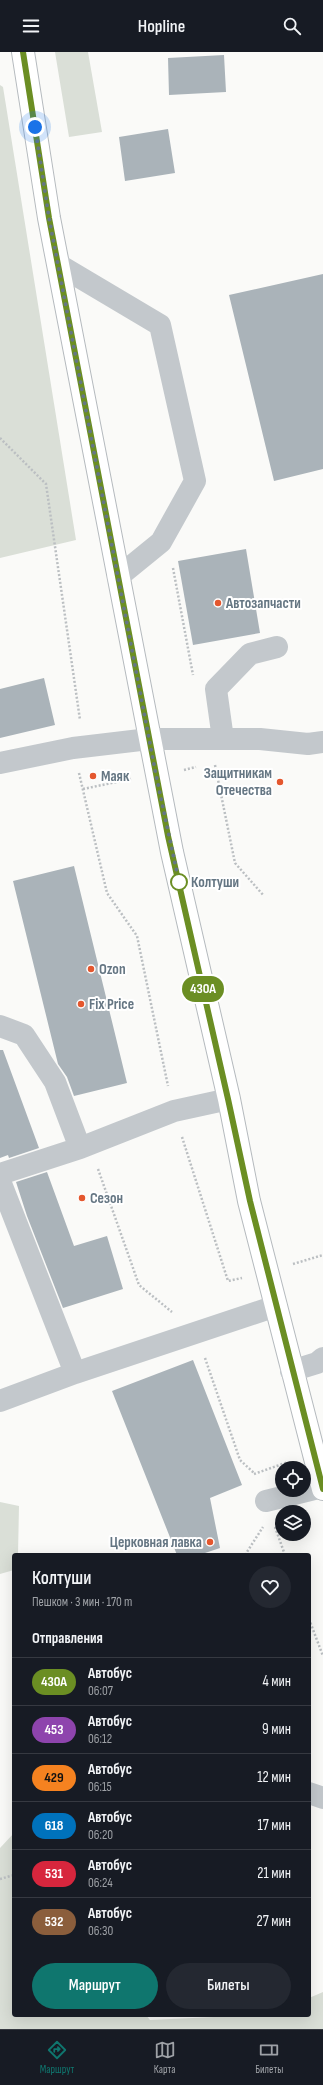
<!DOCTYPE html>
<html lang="ru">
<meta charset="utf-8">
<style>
:root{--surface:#171b24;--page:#242831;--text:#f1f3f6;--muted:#9ea1a6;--line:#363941;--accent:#0f766e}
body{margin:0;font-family:"Sofia Sans Condensed",sans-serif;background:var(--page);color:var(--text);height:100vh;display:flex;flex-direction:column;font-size:15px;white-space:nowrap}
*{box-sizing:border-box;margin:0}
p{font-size:13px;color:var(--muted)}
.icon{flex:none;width:22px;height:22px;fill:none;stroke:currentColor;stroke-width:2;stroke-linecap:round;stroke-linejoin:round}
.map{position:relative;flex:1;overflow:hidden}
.panel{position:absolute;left:12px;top:1501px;width:299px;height:464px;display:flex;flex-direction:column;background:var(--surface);border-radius:4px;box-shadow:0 4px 16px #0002}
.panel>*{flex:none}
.badge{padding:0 8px;border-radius:13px;font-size:14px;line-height:26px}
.tools{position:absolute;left:275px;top:1409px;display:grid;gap:8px}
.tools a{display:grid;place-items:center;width:36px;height:36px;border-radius:50%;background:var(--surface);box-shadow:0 4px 16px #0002;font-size:20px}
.you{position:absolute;width:20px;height:20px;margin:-10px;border:3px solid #fff;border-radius:50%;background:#1a73e8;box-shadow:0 0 0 6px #1a73e833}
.map>.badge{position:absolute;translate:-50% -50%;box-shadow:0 0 0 2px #fff}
h2{padding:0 20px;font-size:15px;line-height:36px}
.round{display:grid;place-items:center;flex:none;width:42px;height:42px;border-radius:21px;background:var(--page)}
.headline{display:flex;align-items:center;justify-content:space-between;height:68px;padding:0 20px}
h1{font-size:19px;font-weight:600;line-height:30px}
.cta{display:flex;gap:8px;margin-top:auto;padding:8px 20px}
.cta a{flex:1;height:46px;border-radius:24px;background:var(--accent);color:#fff;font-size:16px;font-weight:600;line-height:46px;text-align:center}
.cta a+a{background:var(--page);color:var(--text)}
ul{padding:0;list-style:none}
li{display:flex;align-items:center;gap:12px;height:48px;padding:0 20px;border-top:1px solid var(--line)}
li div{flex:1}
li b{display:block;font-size:15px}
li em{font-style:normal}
li .badge{min-width:44px;font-weight:700;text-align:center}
header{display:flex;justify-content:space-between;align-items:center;height:52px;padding:0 20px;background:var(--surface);font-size:18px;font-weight:600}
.tab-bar{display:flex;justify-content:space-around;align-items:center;height:56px;border-top:1px solid var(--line);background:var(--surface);font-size:11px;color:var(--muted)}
.tab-bar a{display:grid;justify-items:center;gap:2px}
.tab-bar .active{color:var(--accent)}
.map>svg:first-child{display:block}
.green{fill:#dadfd7}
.building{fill:#aab3b9}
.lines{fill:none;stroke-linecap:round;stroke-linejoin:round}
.major-casing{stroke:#b5babe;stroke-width:24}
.path{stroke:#bbbfc2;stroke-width:2.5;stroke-dasharray:2 2;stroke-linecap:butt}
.minor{stroke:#c3c8cc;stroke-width:22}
.major{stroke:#fff;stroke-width:22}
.line-casing{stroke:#fff;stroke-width:9}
.line{stroke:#6b8e23;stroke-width:6}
.walk{stroke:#657683;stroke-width:4;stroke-dasharray:0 7.2}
.poi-dot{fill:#e4572e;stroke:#fff;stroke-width:1.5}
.stop-dot{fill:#fff;stroke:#6b8e23;stroke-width:2}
.labels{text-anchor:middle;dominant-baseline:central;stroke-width:4;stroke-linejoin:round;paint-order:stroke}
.poi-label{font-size:15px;font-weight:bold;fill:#657683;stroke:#fff;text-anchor:start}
.stop-label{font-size:15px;font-weight:bold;fill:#657683;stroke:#fff;text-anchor:start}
</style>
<header><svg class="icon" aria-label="menu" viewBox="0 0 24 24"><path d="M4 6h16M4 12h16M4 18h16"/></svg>Hopline<svg class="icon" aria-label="search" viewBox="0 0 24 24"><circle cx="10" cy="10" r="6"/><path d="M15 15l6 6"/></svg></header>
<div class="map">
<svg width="323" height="1977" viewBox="0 0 323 1977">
<rect width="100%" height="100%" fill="#fafaf8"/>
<path class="green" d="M55,0h33l14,80 -33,5z
M0,33l3,2 73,453 -76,18z
M0,1450l19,4 -1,49h-4v15l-14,4z
M14,1781v182h132l4,5 108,-5h51v-17l14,-6v37h-323v-181z"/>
<path class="building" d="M224,3l2,37 -57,3 -1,-37z
M168,77l7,44 -50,8 -6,-44z
M323,222v195l-49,12 -45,-186z
M246,497l14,84 -67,12 -15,-84z
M44,626l11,47 -55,13v-49z
M74,814l53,217 -53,13 -7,-19 -9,-13 -45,-183z
M0,998h3l36,98 -30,10 -1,-3 -8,3z
M47,1120l27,74 33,-10 16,53 -60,19 -36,-92 -11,-34z
M193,1308l49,125 -32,13 10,50 -21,7h-22l-65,-164z"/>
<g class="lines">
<defs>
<path id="major" d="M23,0l26,166 123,634 57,247 20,102 74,288"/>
</defs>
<use href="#major" class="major-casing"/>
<path class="path" d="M0,386l46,46 34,236
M173,516l20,107
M215,713l20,98 29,33
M184,718l12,-3
M79,721l28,120 30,43 31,150
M83,737l48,-10
M182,1085l46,144 14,-3
M98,1117l41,116 33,27
M293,1212l30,-9
M205,1306l35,102 14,13
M254,1422l34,-12
M275,1475l10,28
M201,1502v1
M245,1503l18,-28
M309,1567l14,37
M0,1827l14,-4"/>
<path class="minor" d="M59,213l101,60 35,156 -34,61 -43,35
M223,687l-7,-50 34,-35 27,-7
M0,711l73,-15 76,-9h111l48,5 15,-2
M0,974l24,9 31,47 25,66 94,-37 55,-12
M0,1122l80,-26
M0,1129l75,192
M291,1319l26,-8 6,-5
M0,1349l75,-28 201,-67
M266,1449l57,-14
M309,1741l14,5"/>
<use href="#major" class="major"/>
</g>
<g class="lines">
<defs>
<path id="line" d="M23,0l26,166 119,618 60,263 22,102 73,288"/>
</defs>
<use href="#line" class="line-casing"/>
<use href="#line" class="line"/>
<path class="walk" d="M35,75l14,91 107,557 23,107"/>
</g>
<g class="poi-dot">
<circle cx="218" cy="551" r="4"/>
<circle cx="93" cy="724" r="4"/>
<circle cx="280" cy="730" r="4"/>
<circle cx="91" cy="917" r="4"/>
<circle cx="81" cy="952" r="4"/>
<circle cx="82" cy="1146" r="4"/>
<circle cx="210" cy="1490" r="4"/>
</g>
<circle class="stop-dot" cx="179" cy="830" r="8"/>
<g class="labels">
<g class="poi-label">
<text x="226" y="551">Автозапчасти</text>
<text x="272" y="721" text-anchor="end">Защитникам<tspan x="272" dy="17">Отечества</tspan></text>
<text x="101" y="724">Маяк</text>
<text x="99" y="917">Ozon</text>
<text x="89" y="952">Fix Price</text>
<text x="90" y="1146">Сезон</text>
<text x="202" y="1490" text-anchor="end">Церковная лавка</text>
</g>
<g class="stop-label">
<text x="191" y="830">Колтуши</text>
</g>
</g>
</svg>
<div class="tools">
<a><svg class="icon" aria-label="locate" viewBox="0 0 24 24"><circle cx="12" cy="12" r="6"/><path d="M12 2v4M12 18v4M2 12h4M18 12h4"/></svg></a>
<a><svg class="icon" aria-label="layers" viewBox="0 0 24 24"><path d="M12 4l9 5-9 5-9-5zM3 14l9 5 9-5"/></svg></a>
</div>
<div class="you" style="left:35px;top:75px"></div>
<b class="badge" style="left:203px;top:937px;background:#6b8e23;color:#fff">430А</b>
<section class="panel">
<div class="headline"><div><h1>Колтуши</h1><p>Пешком · 3 мин · 170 m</p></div><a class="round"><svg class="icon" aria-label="heart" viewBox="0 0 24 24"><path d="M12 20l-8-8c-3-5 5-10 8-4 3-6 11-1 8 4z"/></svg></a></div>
<h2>Отправления</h2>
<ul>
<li><span class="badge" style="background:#6b8e23;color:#fff">430А</span><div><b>Автобус</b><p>06:07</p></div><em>4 мин</em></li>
<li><span class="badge" style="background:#8e44ad;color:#fff">453</span><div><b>Автобус</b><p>06:12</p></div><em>9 мин</em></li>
<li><span class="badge" style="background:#f58220;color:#111">429</span><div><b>Автобус</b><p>06:15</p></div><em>12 мин</em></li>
<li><span class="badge" style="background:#0072bc;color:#fff">618</span><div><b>Автобус</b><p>06:20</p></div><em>17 мин</em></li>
<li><span class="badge" style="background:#d7263d;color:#fff">531</span><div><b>Автобус</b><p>06:24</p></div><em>21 мин</em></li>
<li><span class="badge" style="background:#8b5e3c;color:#fff">532</span><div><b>Автобус</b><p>06:30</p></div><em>27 мин</em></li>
</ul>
<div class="cta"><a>Маршрут</a><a>Билеты</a></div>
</section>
</div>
<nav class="tab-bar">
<a class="active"><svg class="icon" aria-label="directions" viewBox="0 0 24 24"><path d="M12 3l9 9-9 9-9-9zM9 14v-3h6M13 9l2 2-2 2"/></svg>Маршрут</a>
<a><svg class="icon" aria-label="map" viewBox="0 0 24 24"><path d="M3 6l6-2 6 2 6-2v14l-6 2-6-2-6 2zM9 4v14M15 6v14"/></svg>Карта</a>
<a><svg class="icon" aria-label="tickets" viewBox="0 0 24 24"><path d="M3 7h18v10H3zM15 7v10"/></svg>Билеты</a>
</nav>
